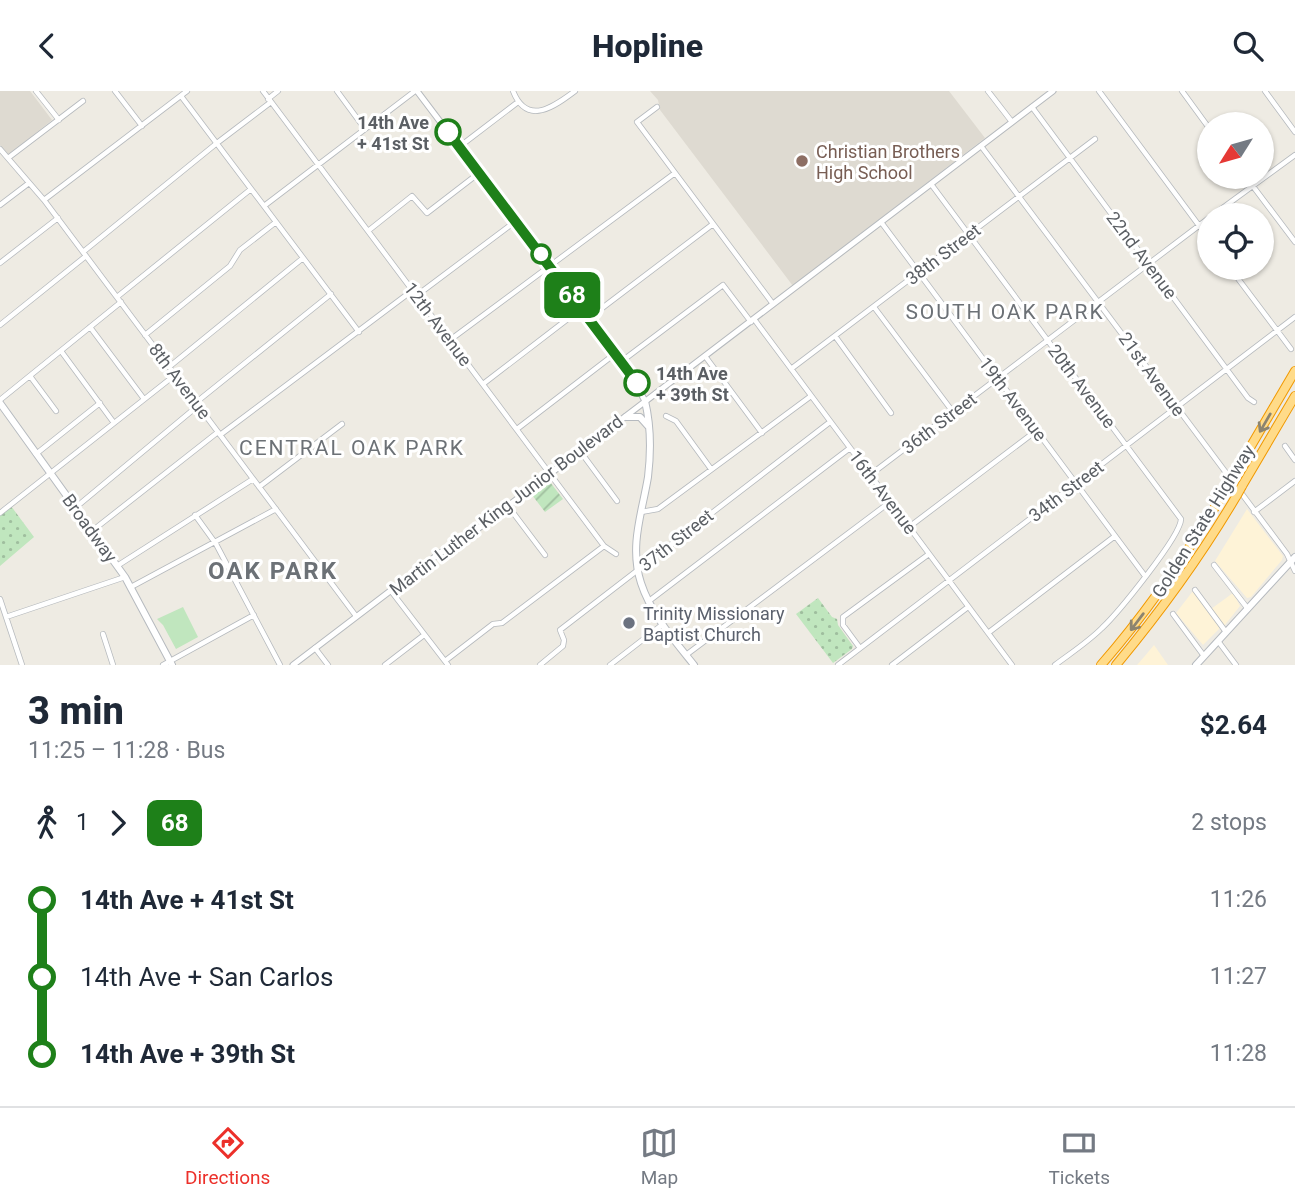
<!DOCTYPE html>
<meta charset="utf-8">
<style>
:root{--surface:#fff;--page:#f2f2f3;--text:#1f2937;--muted:#747a83;--line:#e0e1e3;--accent:#ec302a}
body{margin:0;font-family:Roboto,sans-serif;background:var(--page);color:var(--text);height:100vh;display:flex;flex-direction:column;font-size:26px;white-space:nowrap}
*{box-sizing:border-box;margin:0}
p{font-size:23px;color:var(--muted)}
.icon{flex:none;width:38px;height:38px;fill:none;stroke:currentColor;stroke-width:2;stroke-linecap:round;stroke-linejoin:round}
.map{position:relative;height:574px;overflow:hidden}
.side{display:flex;flex-direction:column;background:var(--surface);flex:1}
.side>*{flex:none}
.badge{padding:0 14px;border-radius:10px;font-size:24px;line-height:46px}
.needle{width:46px;rotate:233deg}
.fabs{position:absolute;left:1197px;top:21px;display:grid;gap:14px}
.fabs a{display:grid;place-items:center;width:77px;height:77px;border-radius:50%;background:var(--surface);box-shadow:0 2px 5px #0004;font-size:35px}
.map>.badge{position:absolute;translate:-50% -50%;box-shadow:0 0 0 4px #fff}
.legs{display:flex;align-items:center;gap:10px;height:77px;padding:0 28px;font-size:23px}
.legs p{margin-inline-start:auto}
.headline{display:flex;align-items:center;justify-content:space-between;height:119px;padding:0 28px}
h1{font-size:38px;font-weight:800;line-height:52px}
ul{padding:0 28px;list-style:none}
li{display:flex;align-items:center;gap:24px;height:77px;font-size:26px}
li i{display:grid;place-items:center;width:10px;height:100%;margin:0 9px;background:currentColor}
li i::after{content:'';width:18px;height:18px;margin:-9px;border:5px solid;border-radius:50%;background:var(--surface)}
li p{margin-inline-start:auto}
li:first-child i{background:linear-gradient(#0000 50%,currentColor 0)}
li:last-child i{background:linear-gradient(currentColor 50%,#0000 0)}
header{display:flex;justify-content:space-between;align-items:center;height:91px;padding:0 28px;background:var(--surface);font-size:32px;font-weight:800}
.menu{display:flex;justify-content:space-around;align-items:center;height:98px;border-top:2px solid var(--line);background:var(--surface);font-size:19px;color:var(--muted)}
.menu a{display:grid;justify-items:center;gap:4px}
.menu .on{color:var(--accent)}
.map>svg:first-child{display:block}
.commercial{fill:#fef3d7}
.education{fill:#dedad1}
.grass{fill:#c0e6be}
.park{fill:url(#park-dots)}
.garden{fill:url(#garden-furrows)}
.lines{fill:none;stroke-linecap:round;stroke-linejoin:round}
.minor-casing{stroke:#b5b9bd;stroke-width:6}
.tertiary-casing{stroke:#b5b9bd;stroke-width:7}
.secondary-casing{stroke:#b6babf;stroke-width:8}
.motorway-casing{stroke:#f19900;stroke-width:10}
.minor{stroke:#fff;stroke-width:4.5}
.tertiary{stroke:#fff;stroke-width:5}
.secondary{stroke:#fff;stroke-width:6}
.motorway{stroke:#ffdb89;stroke-width:8}
.motorway-bridge-casing{stroke:#f19900;stroke-width:10;stroke-linecap:butt}
.motorway-bridge{stroke:#ffdb89;stroke-width:8}
.oneway{stroke:#8c846f}
.line-1-casing{stroke:#fff;stroke-width:16}
.line-1{stroke:#1e8019;stroke-width:10}
.stop-1-dot{fill:#fff;stroke:#1e8019;stroke-width:3.5}
.education-dot{fill:#8d6e63;stroke:#fff;stroke-width:2.5}
.worship-dot{fill:#6b7280;stroke:#fff;stroke-width:2.5}
.labels{text-anchor:middle;dominant-baseline:central;stroke-width:6;stroke-linejoin:round;paint-order:stroke}
.stop-label{font-size:18px;font-weight:bold;fill:#5b5f64;stroke:#fff;text-anchor:end}
.education-label{font-size:18px;fill:#785e54;stroke:#fff;text-anchor:start}
.street-label{font-size:18px;fill:#5b5f64;stroke:#fff}
.worship-label{font-size:18px;fill:#5b616d;stroke:#fff;text-anchor:start}
.quarter-label{font-size:21px;letter-spacing:2px;fill:#6c7176;stroke:#fff}
.district-label{font-size:24px;font-weight:bold;letter-spacing:2px;fill:#6c7176;stroke:#fff}
</style>
<header><svg class="icon" aria-label="back" viewBox="0 0 24 24"><path d="M15 5l-7 7 7 7"/></svg>Hopline<svg class="icon" aria-label="search" viewBox="0 0 24 24"><circle cx="10" cy="10" r="6"/><path d="M15 15l6 6"/></svg></header>
<div class="map">
<svg width="1295" height="574" viewBox="0 0 1295 574">
<defs>
<pattern id="park-dots" width="8" height="8" patternUnits="userSpaceOnUse" patternTransform="scale(1.75)"><rect width="8" height="8" fill="#c0e6be"/><path d="M2 2h.1M6 6h.1" fill="none" stroke="#9fbe9e" stroke-width="1.8" stroke-linecap="round"/></pattern>
<pattern id="garden-furrows" width="10" height="10" patternUnits="userSpaceOnUse" patternTransform="scale(1.75)"><rect width="10" height="10" fill="#c0e6be"/><path d="M-1 1l2-2M0 10L10 0M9 11l2-2" fill="none" stroke="#9fbe9e"/></pattern>
</defs>
<rect width="100%" height="100%" fill="#eeebe3"/>
<path class="commercial" d="M1247,418l36,47 -1,4 -31,37 -4,1 -32,-37z
M1193,500l27,37 -17,17 -27,-32z
M1233,502l7,13 -16,20 -13,-17z
M1154,554l14,20h-31l7,-8z"/>
<path class="education" d="M0,0h30l22,29 -43,35 -9,-10z
M650,0h299l36,47 -192,148 -133,-176 -2,-10z"/>
<path class="grass" d="M183,516l15,30 -22,12 -13,-24 -6,-6z"/>
<path class="park" d="M11,415l23,31 -34,29v-50z
M818,507l14,19 5,2 1,6 15,21 -1,3 -19,14 -37,-49z"/>
<path class="garden" d="M550,391l13,17 -18,13 -13,-17z"/>
<g class="lines">
<defs>
<path id="minor" d="M36,0l23,29
M115,0l27,35
M263,0l341,455 12,8
M337,0l28,38
M513,0c14,36 42,15 62,0
M988,0l24,31
M1099,0l110,148
M1182,0l27,37
M1265,0l30,41
M181,5l178,236
M268,8l10,-8
M657,16l-20,15 136,182
M1032,16l216,291 6,4
M981,55l306,408 8,17
M459,56l59,-45
M0,58l44,51 312,416
M8,67l75,-57
M1246,86l49,65
M931,93l250,335c0,17 -64,95 -79,109 -14,14 -31,25 -47,37
M44,109l143,-109
M0,114l29,-22
M264,115l151,-115
M1213,124l82,-60
M881,131l264,354
M368,140l44,-35 15,17 52,-40
M83,161l134,-109 54,-41
M0,172l58,-45
M1230,177l61,81
M416,205l100,-75
M117,206l134,-108
M874,216l79,105
M589,227l124,-94
M754,228l258,346
M0,234l86,-69
M90,236l54,72
M145,244l85,-69 10,-16 36,-28
M835,245l56,77
M450,249l225,-167
M61,260l53,72
M705,265l57,77
M622,270l101,-76 28,37
M169,276l134,-109
M791,278l304,-230
M30,285l26,35
M483,293l99,-76
M0,309l121,-98
M666,325l10,5 35,48
M517,338l99,-76
M220,344l193,-145
M1285,355l10,14
M580,360l37,50
M36,363l64,-51
M870,384l339,-257
M259,396l83,-63
M508,415l37,49
M75,417l119,-99 5,-9 132,-106
M641,421l17,-3 153,-113
M1254,421l41,-31
M0,422l175,-138
M195,424l21,29 64,121
M909,436l127,-96
M92,440l126,-99
M1214,474l34,44
M117,475l136,-87
M131,496l145,-78
M1195,499l31,42
M391,500l57,74
M0,508l22,66
M649,510l201,-153
M1173,523l31,42
M6,526l119,-40
M988,542l127,-97
M103,543l10,31
M1218,550l18,24
M315,557l13,17
M860,557l-17,-23v-8l86,-63
M686,564l204,-153
M445,570l48,-37 9,-1 102,-77
M163,574l91,-50
M385,574l39,-30
M540,574l23,-19 1,-6 -4,-10 270,-208
M610,574l53,-41
M838,574l457,-348
M892,574l76,-58"/>
<path id="tertiary" d="M417,0l213,282 15,28
M293,574l147,-112 31,-19 582,-443"/>
<path id="secondary" d="M645,310c6,25 6,51 3,76 -6,36 -19,69 -7,106 10,31 33,57 53,82
M0,312l125,174 47,88
M626,326h14l8,9
M1196,574l99,-108"/>
<path id="motorway" d="M1234,384l61,-104
M1242,395l53,-90
M1101,574c49,-56 90,-117 128,-181
M1116,574c45,-54 85,-109 121,-170"/>
</defs>
<use href="#minor" class="minor-casing"/>
<use href="#tertiary" class="tertiary-casing"/>
<use href="#secondary" class="secondary-casing"/>
<use href="#motorway" class="motorway-casing"/>
<use href="#minor" class="minor"/>
<use href="#tertiary" class="tertiary"/>
<use href="#secondary" class="secondary"/>
<use href="#motorway" class="motorway"/>
<defs>
<path id="motorway-bridge" d="M1229,393l5,-9
M1237,404l5,-9"/>
</defs>
<use href="#motorway-bridge" class="motorway-bridge-casing"/>
<use href="#motorway-bridge" class="motorway-bridge"/>
</g>
<defs><path id="oneway-shaft" d="M-6 0H5M1.5-3L5.5 0L1.5 3" fill="none" stroke-width="1.6" stroke-linecap="round" stroke-linejoin="round" transform="scale(1.75)"/></defs>
<g class="oneway">
<use href="#oneway-shaft" transform="translate(1265 332) rotate(120)"/>
<use href="#oneway-shaft" transform="translate(1137 531) rotate(127)"/>
</g>
<g class="lines">
<defs>
<path id="line-1" d="M448,41l189,251"/>
</defs>
<use href="#line-1" class="line-1-casing"/>
<use href="#line-1" class="line-1"/>
</g>
<g class="stop-1-dot">
<circle cx="448" cy="41" r="12"/>
<circle cx="541" cy="163" r="9"/>
<circle cx="637" cy="292" r="12"/>
</g>
<circle class="education-dot" cx="802" cy="70" r="7"/>
<circle class="worship-dot" cx="629" cy="532" r="7"/>
<g class="labels">
<g class="stop-label">
<text x="429" y="31">14th Ave<tspan x="429" dy="21">+ 41st St</tspan></text>
<text x="656" y="282" text-anchor="start">14th Ave<tspan x="656" dy="21">+ 39th St</tspan></text>
</g>
<g class="education-label">
<text x="816" y="60">Christian Brothers<tspan x="816" dy="21">High School</tspan></text>
</g>
<g class="street-label">
<text transform="translate(943 163) rotate(-37)">38th Street</text>
<text transform="translate(1142 164) rotate(53)">22nd Avenue</text>
<text transform="translate(438 233) rotate(53)">12th Avenue</text>
<text transform="translate(1152 283) rotate(54)">21st Avenue</text>
<text transform="translate(180 290) rotate(53)">8th Avenue</text>
<text transform="translate(1082 295) rotate(53)">20th Avenue</text>
<text transform="translate(1013 308) rotate(53)">19th Avenue</text>
<text transform="translate(939 332) rotate(-37)">36th Street</text>
<text transform="translate(1066 400) rotate(-37)">34th Street</text>
<text transform="translate(883 401) rotate(53)">16th Avenue</text>
<text transform="translate(506 414) rotate(-37)">Martin Luther King Junior Boulevard</text>
<text transform="translate(1203 430) rotate(-58)">Golden State Highway</text>
<text transform="translate(90 437) rotate(54)">Broadway</text>
<text transform="translate(676 449) rotate(-38)">37th Street</text>
</g>
<g class="worship-label">
<text x="643" y="522">Trinity Missionary<tspan x="643" dy="21">Baptist Church</tspan></text>
</g>
<g class="quarter-label">
<text x="1005" y="221">SOUTH OAK PARK</text>
<text x="352" y="357">CENTRAL OAK PARK</text>
</g>
<g class="district-label">
<text x="273" y="480">OAK PARK</text>
</g>
</g>
</svg>
<div class="fabs">
<a><svg class="needle" viewBox="-14 -14 28 28"><path d="M0-13l5 13h-10z" fill="#e53935"/><path d="M0 13l5-13h-10z" fill="#747a83"/></svg></a>
<a><svg class="icon" aria-label="locate" viewBox="0 0 24 24"><circle cx="12" cy="12" r="6"/><path d="M12 2v4M12 18v4M2 12h4M18 12h4"/></svg></a>
</div>
<b class="badge" style="left:572px;top:204px;background:#1e8019;color:#fff">68</b>
</div>
<section class="side">
<div class="headline"><div><h1>3 min</h1><p>11:25 – 11:28 · Bus</p></div><b>$2.64</b></div>
<div class="legs"><svg class="icon" aria-label="walk" viewBox="0 0 24 24"><circle cx="13" cy="4" r="2"/><path d="M13 8l-2 6 4 7M11 14l-3 7M7 12l3-4h3l4 4"/></svg>1<svg class="icon" aria-label="forward" viewBox="0 0 24 24"><path d="M9 5l7 7-7 7"/></svg><b class="badge" style="background:#1e8019;color:#fff">68</b><p>2 stops</p></div>
<ul>
<li><i style="color:#1e8019"></i><b>14th Ave + 41st St</b><p>11:26</p></li>
<li><i style="color:#1e8019"></i><span>14th Ave + San Carlos</span><p>11:27</p></li>
<li><i style="color:#1e8019"></i><b>14th Ave + 39th St</b><p>11:28</p></li>
</ul>
</section>
<nav class="menu">
<a class="on"><svg class="icon" aria-label="directions" viewBox="0 0 24 24"><path d="M12 3l9 9-9 9-9-9zM9 14v-3h6M13 9l2 2-2 2"/></svg>Directions</a>
<a><svg class="icon" aria-label="map" viewBox="0 0 24 24"><path d="M3 6l6-2 6 2 6-2v14l-6 2-6-2-6 2zM9 4v14M15 6v14"/></svg>Map</a>
<a><svg class="icon" aria-label="tickets" viewBox="0 0 24 24"><path d="M3 7h18v10H3zM15 7v10"/></svg>Tickets</a>
</nav>
